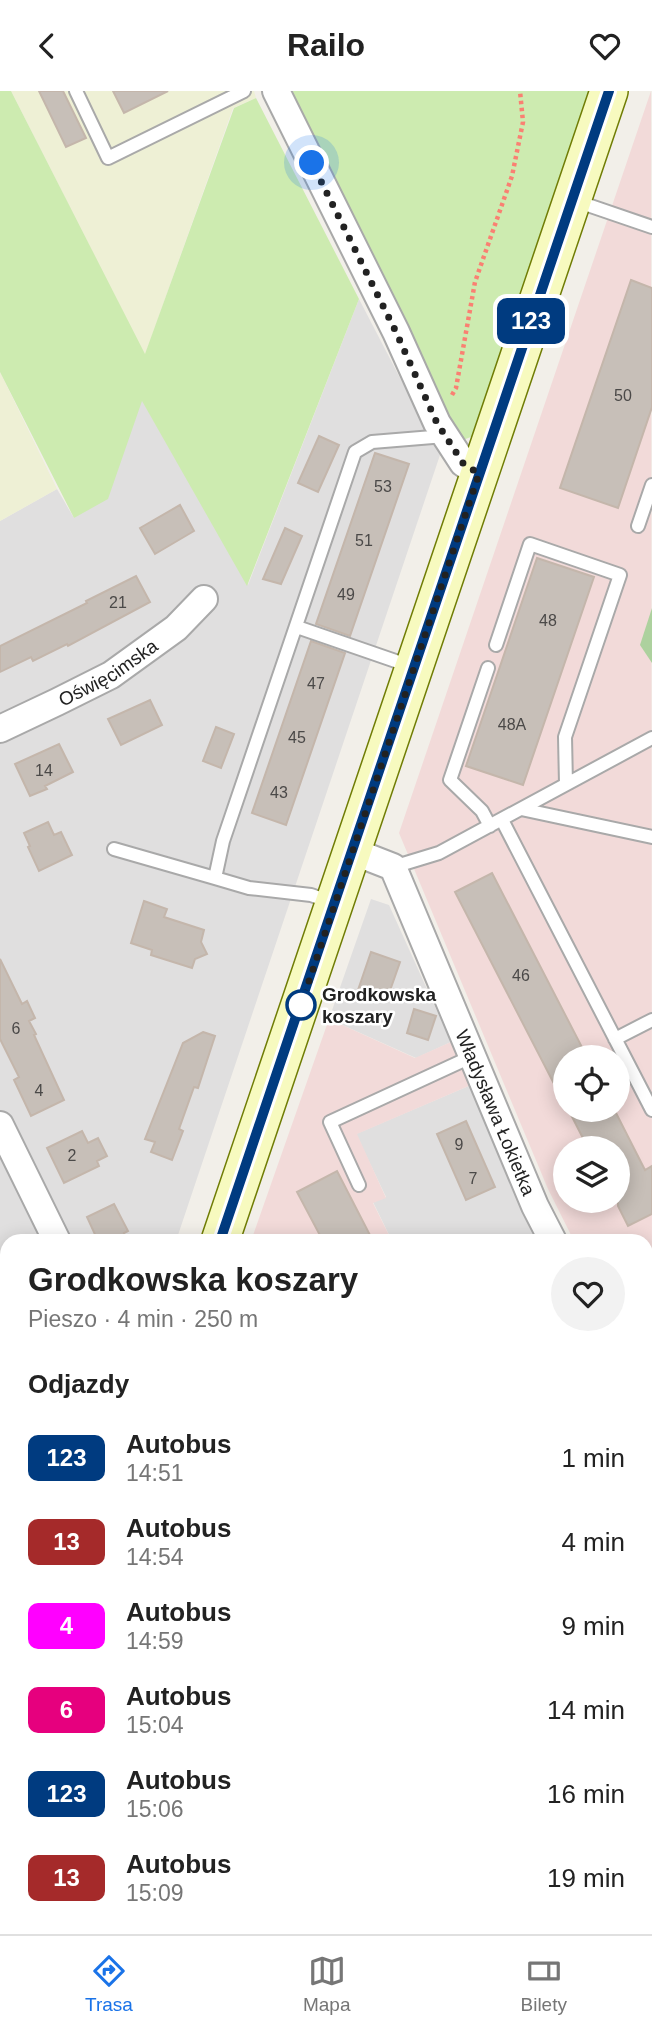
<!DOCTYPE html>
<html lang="pl">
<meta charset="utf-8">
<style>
:root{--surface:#fff;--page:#f2f2f2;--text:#222;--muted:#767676;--line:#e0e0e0;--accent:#1a73e8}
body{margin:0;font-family:Arial,sans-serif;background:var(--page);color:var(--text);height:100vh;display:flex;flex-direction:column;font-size:26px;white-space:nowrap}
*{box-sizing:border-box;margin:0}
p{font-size:23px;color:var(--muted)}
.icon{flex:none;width:38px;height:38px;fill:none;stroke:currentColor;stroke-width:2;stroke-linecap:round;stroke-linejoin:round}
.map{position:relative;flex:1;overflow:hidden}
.details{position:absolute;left:0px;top:1143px;width:653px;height:702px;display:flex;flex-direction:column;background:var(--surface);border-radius:21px 21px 0 0;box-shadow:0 4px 18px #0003}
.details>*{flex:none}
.badge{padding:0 14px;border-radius:10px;font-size:24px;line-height:46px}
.controls{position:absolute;left:553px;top:954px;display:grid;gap:14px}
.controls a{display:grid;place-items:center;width:77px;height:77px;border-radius:50%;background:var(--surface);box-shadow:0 4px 18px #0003;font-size:35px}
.you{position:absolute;width:35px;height:35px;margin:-18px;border:5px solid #fff;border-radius:50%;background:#1a73e8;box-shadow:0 0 0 10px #1a73e833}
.map>.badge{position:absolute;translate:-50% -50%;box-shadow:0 0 0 4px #fff}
h2{padding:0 28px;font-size:26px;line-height:63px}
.round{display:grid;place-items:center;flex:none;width:74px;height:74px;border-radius:37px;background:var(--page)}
.head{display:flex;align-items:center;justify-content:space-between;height:119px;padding:0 28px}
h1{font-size:33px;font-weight:800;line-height:52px}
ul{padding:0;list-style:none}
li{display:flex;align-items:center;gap:21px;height:84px;padding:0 28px}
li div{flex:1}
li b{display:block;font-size:26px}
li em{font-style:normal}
li .badge{min-width:77px;font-weight:700;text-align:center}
header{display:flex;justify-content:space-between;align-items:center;height:91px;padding:0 28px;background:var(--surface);font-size:32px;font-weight:800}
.tab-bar{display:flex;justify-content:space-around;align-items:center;height:98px;border-top:2px solid var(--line);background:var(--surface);font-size:19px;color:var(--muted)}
.tab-bar a{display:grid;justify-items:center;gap:4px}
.tab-bar .on{color:var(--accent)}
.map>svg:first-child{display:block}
.residential{fill:#e0dfdf}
.commercial{fill:#f2dad9;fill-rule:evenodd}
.farmland{fill:#eef0d5}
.grass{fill:#cdebb0}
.forest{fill:#add19e}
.pitch{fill:#88e0be}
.parking{fill:#e2e2e2}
.building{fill:#c7bfb8;stroke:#c4b6ab;stroke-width:2}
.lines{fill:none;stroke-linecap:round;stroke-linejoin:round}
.lane-casing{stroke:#a9a9a9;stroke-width:16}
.street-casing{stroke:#a9a9a9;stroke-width:30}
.secondary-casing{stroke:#707d05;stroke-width:40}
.path{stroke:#fa8072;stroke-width:4.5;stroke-dasharray:3.5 3.5;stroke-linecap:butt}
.lane{stroke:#fff;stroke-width:12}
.street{stroke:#fff;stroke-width:26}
.secondary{stroke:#f7fabf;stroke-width:37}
.line-casing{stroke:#fff;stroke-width:16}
.line{stroke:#003b80;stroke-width:10}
.walk{stroke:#222;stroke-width:7;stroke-dasharray:0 12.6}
.stop-dot{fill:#fff;stroke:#003b80;stroke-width:3.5}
.labels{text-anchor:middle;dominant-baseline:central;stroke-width:5;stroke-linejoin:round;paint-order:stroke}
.number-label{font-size:16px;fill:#4b4948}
.street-label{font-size:19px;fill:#222;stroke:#fff}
.stop-label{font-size:19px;font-weight:bold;fill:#222;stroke:#fff;text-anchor:start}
</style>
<header><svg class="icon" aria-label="back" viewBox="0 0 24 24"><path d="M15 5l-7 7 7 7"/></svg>Railo<svg class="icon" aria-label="heart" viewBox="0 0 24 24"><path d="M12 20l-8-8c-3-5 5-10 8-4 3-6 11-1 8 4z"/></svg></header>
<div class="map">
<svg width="652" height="1843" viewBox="0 0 652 1843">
<rect width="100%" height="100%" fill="#f2efe9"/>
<path class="residential" d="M359,208l81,156 -264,786h-169v521l-7,22v-1263l57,-32 17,29 68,-118 106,185z
M371,808l18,6 62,137 -35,16 -87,-39z
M471,994l68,156h-147l-19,-39 13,-5 -30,-63z
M652,1265v289l-6,3v-289z
M125,1838h320l3,5h-320z"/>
<path class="commercial" d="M651,0l1,1213 -6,4v-67h-72l-26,-52 -149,-356zM565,966h53v52h-53zM565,1057h53v53h-53z
M329,928l86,39 36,-16 20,43 -114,49 29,64 -13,5 19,38h-141z"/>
<path class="farmland" d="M11,0h243l2,7 -23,10 -88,247z
M0,281l57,117 -57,32z"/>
<path class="grass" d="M0,0h11l134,263 89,-246 22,-10 103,201 -112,287 -105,-185 -34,98 -34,19 -74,-146z
M285,0h308l-117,344 -13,5 -28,-48z"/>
<path class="forest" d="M652,517v55l-12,-18z"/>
<path class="pitch" d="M646,1732l6,11v83l-6,3z
M448,1838h182l-10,5h-169z"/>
<path class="parking" d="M0,1331l7,14v40l-7,3z
M137,1838h107l3,5h-107z"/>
<path class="building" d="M39,0h24l23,47 -20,9z
M113,0h55l-44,22z
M631,189l21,8v119l-34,101 -58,-20z
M319,345l20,9 -21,47 -20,-9z
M375,362l34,11 -59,172 -34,-12z
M180,414l14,26 -39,23 -15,-26z
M285,437l17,8 -21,48 -18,-5z
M537,467l57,19 -71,208 -57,-19z
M136,485l14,26 -82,44 -1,-2 -34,17 -2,-4 -31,15v-26l87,-43 -1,-2z
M311,550l34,12 -59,172 -34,-12z
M150,609l12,25 -41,20 -13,-26z
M216,636l18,7 -13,34 -18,-7z
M59,653l14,28 -28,14 2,3 -17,7 -15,-32z
M48,731l6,13 7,-3 11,23 -33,16 -11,-24 2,-1 -6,-13z
M492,782l95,184h-22v48l-110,-213z
M144,810l23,8 -3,8 40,13 -3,12 6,12 -12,5 -3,9 -41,-13 1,-5 -21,-7z
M371,861l29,10 -13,37 -29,-9z
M0,868l22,45 5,-3 8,17 -6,3 7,13 -2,1 30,65 -33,16 -17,-36 5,-3 -19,-38z
M414,918l22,7 -8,24 -21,-7z
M203,941l12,4 -17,52 -4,-1 -15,42 4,2 -11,29 -21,-8 4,-10 -10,-3 38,-96z
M568,1018h46l31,61 7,-4v48l-24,12 -10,-20v-58h-30z
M466,1030l29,66 -29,13 -29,-66z
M82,1040l6,12 10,-5 9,18 -10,5 2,5 -35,17 -17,-35z
M337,1080l36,70h-50l-26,-49z
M114,1113l14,27 -4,2 4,8h-30l-11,-24z"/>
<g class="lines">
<defs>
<path id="lane" d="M76,0l32,67 136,-67
M576,110l76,26
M638,435l14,-41
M297,536l113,39
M496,554l34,-101 90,31 -55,162 1,47
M488,577l-38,112 32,31 8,15
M521,718l131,28
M502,729l150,290
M114,758l101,29
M393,776l46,-14 213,-115
M331,811l-20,-7 -62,-7 -34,-10 8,-37 132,-389 17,-10 73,-6
M615,948l37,-19
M359,1094l-29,-63 143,-66
M129,1843l11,-5"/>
<g id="street">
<path d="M276,0l120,241 41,91 26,40 16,11"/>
<path id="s1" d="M0,638l57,-27 54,-27 65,-47 28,-29"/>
<path id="s2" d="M352,760l41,16 142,339 18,35"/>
<path d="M0,1034l57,116"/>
<path d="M646,1245l6,-4"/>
<path d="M0,1304l7,13"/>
<path d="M646,1325l6,5"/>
<path d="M646,1613l6,-13"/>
<path d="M646,1694l6,12"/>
<path d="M0,1720l7,5"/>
<path d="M117,1838l3,5"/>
<path d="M421,1838l2,5"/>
<path d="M378,1843l11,-5"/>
</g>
<path id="secondary" d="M220,1150l389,-1150
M0,1767l7,-13
M87,1838l2,5"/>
</defs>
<use href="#lane" class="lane-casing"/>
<use href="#street" class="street-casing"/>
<use href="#secondary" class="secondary-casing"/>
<path class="path" d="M452,304l4,-7 19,-106 37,-106 11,-54 -3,-31
M0,1482l7,-4
M0,1551l7,14
M0,1630l7,-4
M0,1834l3,9
M36,1843v-5"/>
<use href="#lane" class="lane"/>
<use href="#street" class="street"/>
<use href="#secondary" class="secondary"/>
</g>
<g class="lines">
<defs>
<path id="line" d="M220,1150l389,-1150"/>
</defs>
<use href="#line" class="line-casing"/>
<use href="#line" class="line"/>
<path class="walk" d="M301,914l178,-531 -16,-11 -26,-40 -41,-91 -84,-169"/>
</g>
<circle class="stop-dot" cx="301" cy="914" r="14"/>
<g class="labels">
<g class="number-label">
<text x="623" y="304">50</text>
<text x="383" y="395">53</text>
<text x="364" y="449">51</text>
<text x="346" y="503">49</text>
<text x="118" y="511">21</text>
<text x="548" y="529">48</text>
<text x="316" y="592">47</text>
<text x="512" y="633">48A</text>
<text x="297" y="646">45</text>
<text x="44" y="679">14</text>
<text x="279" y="701">43</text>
<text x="521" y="884">46</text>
<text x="16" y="937">6</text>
<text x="39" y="999">4</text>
<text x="459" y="1053">9</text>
<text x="72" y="1064">2</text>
<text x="473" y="1087">7</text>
</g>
<g class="street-label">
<text stroke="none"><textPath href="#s1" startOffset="122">Oświęcimska</textPath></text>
<text stroke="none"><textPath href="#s2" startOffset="310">Władysława Łokietka</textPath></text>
</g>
<g class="stop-label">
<text x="322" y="903">Grodkowska<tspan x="322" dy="22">koszary</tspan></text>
</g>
</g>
</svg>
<div class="controls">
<a><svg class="icon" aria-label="locate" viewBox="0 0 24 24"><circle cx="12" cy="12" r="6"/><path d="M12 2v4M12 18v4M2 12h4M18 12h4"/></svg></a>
<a><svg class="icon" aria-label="layers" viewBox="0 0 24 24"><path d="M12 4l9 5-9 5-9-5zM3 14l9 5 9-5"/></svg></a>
</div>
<div class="you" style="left:312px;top:72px"></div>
<b class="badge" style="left:531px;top:230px;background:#003b80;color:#fff">123</b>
<section class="details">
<div class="head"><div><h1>Grodkowska koszary</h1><p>Pieszo · 4 min · 250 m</p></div><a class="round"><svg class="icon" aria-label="heart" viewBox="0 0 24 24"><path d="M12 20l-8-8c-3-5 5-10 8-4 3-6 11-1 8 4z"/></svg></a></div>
<h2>Odjazdy</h2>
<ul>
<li><span class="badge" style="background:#003b80;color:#fff">123</span><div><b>Autobus</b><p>14:51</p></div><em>1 min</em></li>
<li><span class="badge" style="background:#a52a2a;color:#fff">13</span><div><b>Autobus</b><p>14:54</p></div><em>4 min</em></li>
<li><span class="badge" style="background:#f0f;color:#fff">4</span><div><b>Autobus</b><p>14:59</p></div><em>9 min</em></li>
<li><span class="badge" style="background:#e6007e;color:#fff">6</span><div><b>Autobus</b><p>15:04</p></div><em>14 min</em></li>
<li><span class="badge" style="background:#003b80;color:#fff">123</span><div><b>Autobus</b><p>15:06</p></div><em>16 min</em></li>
<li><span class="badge" style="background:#a52a2a;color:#fff">13</span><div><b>Autobus</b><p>15:09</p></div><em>19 min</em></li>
</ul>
</section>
</div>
<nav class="tab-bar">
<a class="on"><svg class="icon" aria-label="directions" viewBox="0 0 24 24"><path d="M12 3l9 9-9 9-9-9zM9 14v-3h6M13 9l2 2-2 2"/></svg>Trasa</a>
<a><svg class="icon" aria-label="map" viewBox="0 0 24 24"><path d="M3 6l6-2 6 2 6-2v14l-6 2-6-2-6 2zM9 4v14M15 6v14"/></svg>Mapa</a>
<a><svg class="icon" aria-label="tickets" viewBox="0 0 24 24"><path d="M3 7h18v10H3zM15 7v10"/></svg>Bilety</a>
</nav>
